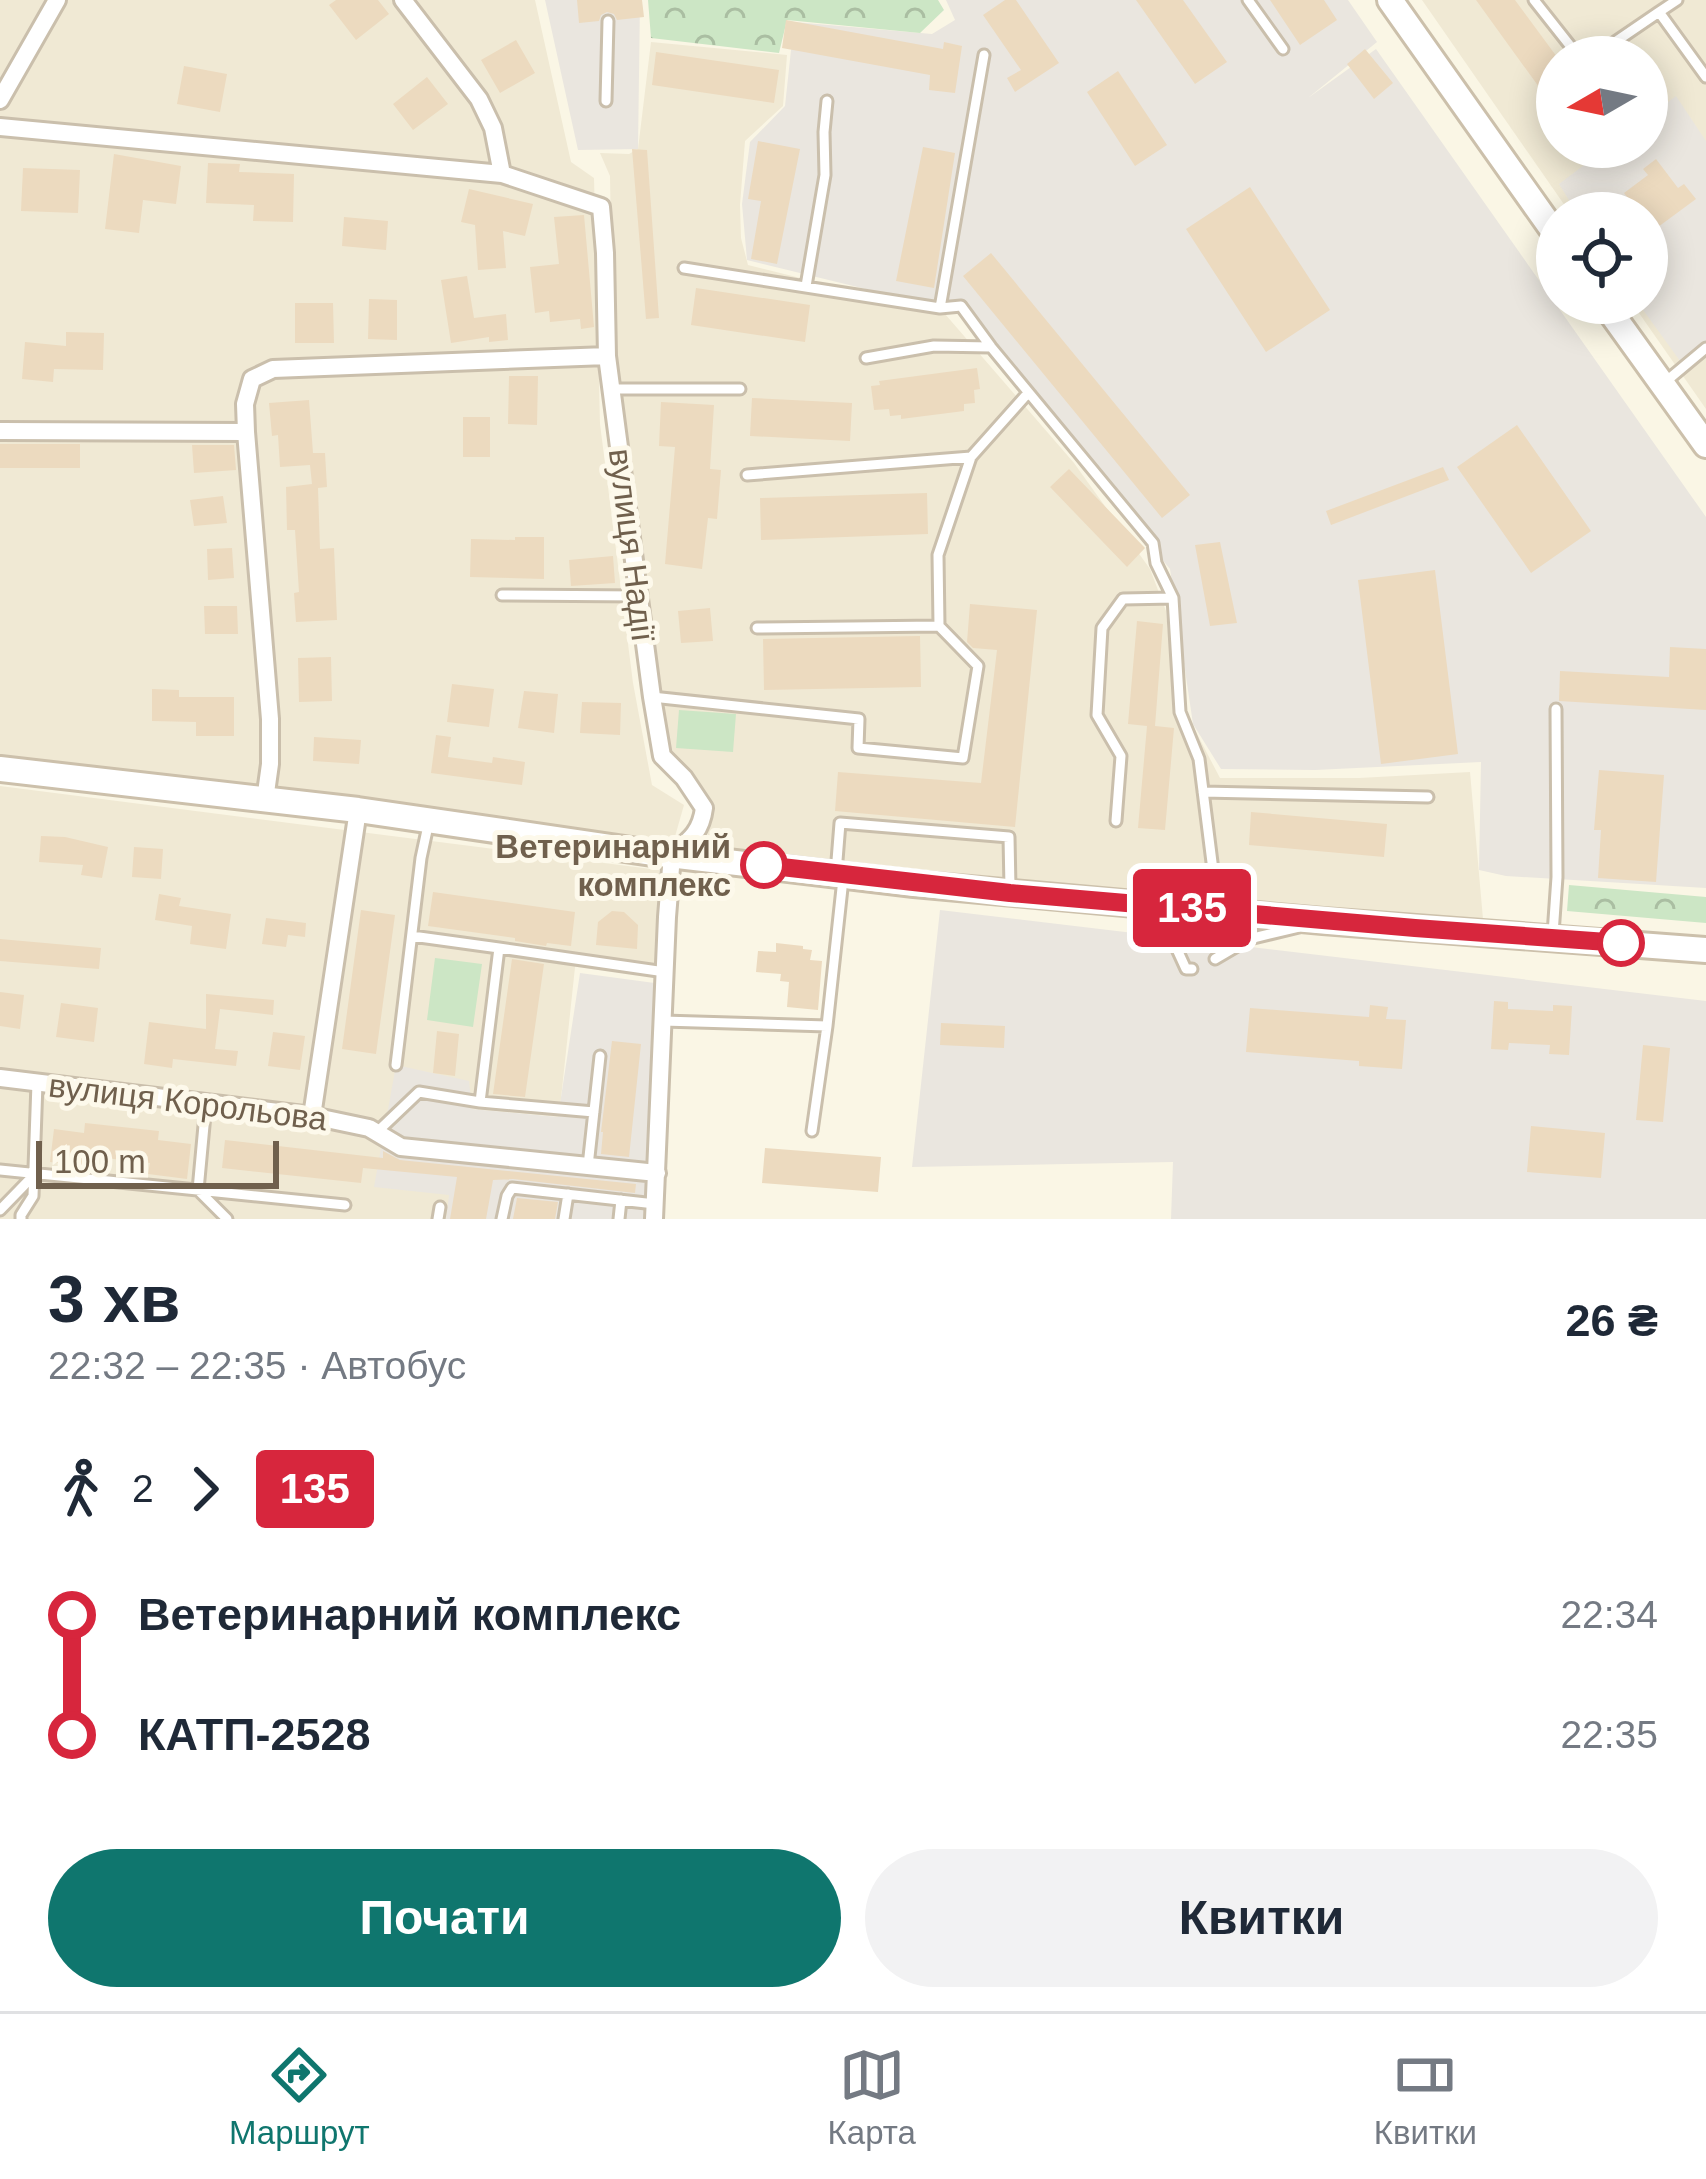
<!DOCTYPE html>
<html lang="uk">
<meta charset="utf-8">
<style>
:root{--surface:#fff;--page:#f2f2f3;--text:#1f2937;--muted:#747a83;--line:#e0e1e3;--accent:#0f766e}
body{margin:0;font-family:Arial,sans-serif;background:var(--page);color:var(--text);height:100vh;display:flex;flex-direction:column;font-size:45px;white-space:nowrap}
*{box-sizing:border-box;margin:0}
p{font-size:39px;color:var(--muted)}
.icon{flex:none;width:66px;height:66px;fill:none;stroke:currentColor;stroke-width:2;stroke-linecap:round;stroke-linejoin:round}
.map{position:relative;height:1219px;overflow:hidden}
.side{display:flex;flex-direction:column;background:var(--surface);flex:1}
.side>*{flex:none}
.badge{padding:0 24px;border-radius:9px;font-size:42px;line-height:78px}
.needle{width:78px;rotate:261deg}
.tools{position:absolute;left:1536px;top:36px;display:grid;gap:24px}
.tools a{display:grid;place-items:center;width:132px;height:132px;border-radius:50%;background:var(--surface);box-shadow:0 6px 30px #0003;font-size:60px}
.scale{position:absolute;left:36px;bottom:30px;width:243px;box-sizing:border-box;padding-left:12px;border:6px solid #70604d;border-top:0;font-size:33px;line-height:42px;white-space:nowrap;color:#70604d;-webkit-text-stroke:9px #fdf9eb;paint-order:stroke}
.map>.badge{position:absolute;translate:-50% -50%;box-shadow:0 0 0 6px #fff}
.legs{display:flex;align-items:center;gap:18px;height:132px;padding:0 48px;font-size:39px}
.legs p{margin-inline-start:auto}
.head{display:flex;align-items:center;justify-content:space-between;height:204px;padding:0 48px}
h1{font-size:66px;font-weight:600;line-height:90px}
.primary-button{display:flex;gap:24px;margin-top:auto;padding:24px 48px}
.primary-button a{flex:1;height:138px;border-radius:72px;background:var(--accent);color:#fff;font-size:48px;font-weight:600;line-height:138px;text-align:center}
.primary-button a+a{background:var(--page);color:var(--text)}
ul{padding:0 48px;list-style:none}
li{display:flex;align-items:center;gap:42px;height:120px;font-size:45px}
li i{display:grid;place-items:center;width:18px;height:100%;margin:0 15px;background:currentColor}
li i::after{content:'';width:30px;height:30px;margin:-15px;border:9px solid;border-radius:50%;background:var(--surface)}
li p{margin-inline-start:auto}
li:first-child i{background:linear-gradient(#0000 50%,currentColor 0)}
li:last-child i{background:linear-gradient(currentColor 50%,#0000 0)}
.tabs{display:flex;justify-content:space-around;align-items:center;height:168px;border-top:3px solid var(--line);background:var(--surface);font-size:33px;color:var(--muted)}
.tabs a{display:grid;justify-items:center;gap:6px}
.tabs .selected{color:var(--accent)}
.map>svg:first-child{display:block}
.residential{fill:#f0e9d4;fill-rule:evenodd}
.industrial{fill:#eae6df}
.forest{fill:url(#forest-crowns)}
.green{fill:#cce6c5}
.building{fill:#ecdabf}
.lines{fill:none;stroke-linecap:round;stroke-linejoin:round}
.lane-casing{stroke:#cabfac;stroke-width:15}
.street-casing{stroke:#cabfac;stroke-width:22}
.secondary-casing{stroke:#ccc0ab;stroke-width:30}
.lane{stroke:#fff;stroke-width:9}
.street{stroke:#fff;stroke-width:16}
.secondary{stroke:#fff;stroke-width:24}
.line-1-casing{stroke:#fff;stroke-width:27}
.line-1{stroke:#d7263d;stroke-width:18}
.stop-1-dot{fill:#fff;stroke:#d7263d;stroke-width:6}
.labels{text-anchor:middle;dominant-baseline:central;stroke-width:10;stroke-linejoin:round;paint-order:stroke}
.street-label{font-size:33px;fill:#70604d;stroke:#fdf9eb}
.stop-label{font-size:33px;font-weight:bold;fill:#70604d;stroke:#fdf9eb;text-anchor:end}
</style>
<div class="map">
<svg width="1706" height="1219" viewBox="0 0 1706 1219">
<defs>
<pattern id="forest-crowns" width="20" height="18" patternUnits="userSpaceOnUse" patternTransform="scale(3)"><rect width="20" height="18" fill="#cce6c5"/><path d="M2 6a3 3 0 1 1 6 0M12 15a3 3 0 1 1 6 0" fill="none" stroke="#aabea2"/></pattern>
</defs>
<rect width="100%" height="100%" fill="#faf6e5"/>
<path class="residential" d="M0,0h535l36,162 23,16 6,246 33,259 19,102 32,20 -10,35 -674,-80z
M1422,0h284v409l-74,-106h15v-90h-77zM1557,57h90v90h-90z
M651,42l136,13 -4,51 -38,35 -5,64 1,33 7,27 197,49 129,149 76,106 16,42 7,77 47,90h139l111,-6 13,147h-75l-700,-72 -1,-43 -37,-50 -11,-23 -46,-380 -3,-175 -10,-23 29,1 9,-5z
M0,786l659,84 -2,101 -81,-13 -17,159 -87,-8 -26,110h-446z"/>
<path class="industrial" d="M545,0h95l-2,149 -60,1z
M946,0h402l29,42 -69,56 68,-49 330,468v371l-200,-12 -27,-6 2,-108 -166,8 -94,-1 -28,-45 -23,-155 -214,-258 -209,-51 -5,-56 8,-62 35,-36 9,-84 138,12 23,-14z
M1676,96l30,45v208l-23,16 -45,-62h9v-90h-70l-18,-29 49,-37h39v-29z
M940,910l766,91v218h-535l2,-57 -261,5z
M580,973l82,11 -12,235h-204l3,-24 -75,-8 22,-122 73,16 3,28 86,8z"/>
<path class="forest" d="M648,0h290l6,10 -24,23 -133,-13 -8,33 -128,-15z
M1569,885l137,12v26l-139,-12z"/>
<path class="green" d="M679,710l57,4 -3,38 -57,-4z
M435,958l47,6 -9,63 -46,-7z"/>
<path class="building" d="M336,0h42l11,14 -33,26 -27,-35z
M577,0h65l2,17 -27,3 -3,-6 -7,-2 -6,3 -2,6 -20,2z
M1005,0h11l43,63 -44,29 -8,-14 14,-8 -38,-55z
M1136,0h47l44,62 -32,22z
M1270,0h54l13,20 -37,25z
M1476,0h39l42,57v55z
M786,20l157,29 1,-7 18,4 -7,47 -26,-3 1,-15 -148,-27z
M516,40l19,33 -35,20 -19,-33z
M1365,49l28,34 -19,16 -27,-35z
M656,52l123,18 -5,33 -122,-18z
M184,66l43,8 -7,38 -43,-8z
M1118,71l49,74 -32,21 -48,-74z
M427,77l21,27 -35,26 -20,-26z
M758,141l42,8 -23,115 -26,-5 10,-58 -13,-2z
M923,147l32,6 -21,135 -38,-7z
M632,149l15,1 12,168 -13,1z
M114,154l67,12 -5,38 -33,-4 -4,33 -34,-4z
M1656,159l22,29 6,-4 12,15 -38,28 -10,-14h-9l-15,-20 24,-18 -5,-6z
M208,163l32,1 -1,8 55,2 -1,48 -40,-1 1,-16 -48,-2z
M23,168l57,2 -2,43 -57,-2z
M1250,187l80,123 -64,42 -80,-123z
M469,189l64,15 -8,32 -22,-5 3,37 -28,2 -3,-45 -14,-3z
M584,215l10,112 -13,2 -1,-10 -30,3 -1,-11 -14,2 -5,-46 29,-3 -5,-47z
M344,217l44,4 -2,29 -44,-4z
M991,253l199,242 -28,23 -199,-242z
M467,276l7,42 32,-4 2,26 -19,2v-5l-38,6 -10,-63z
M696,288l114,17 -5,37 -114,-17z
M369,299l28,1v40l-29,-1z
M295,303h38l1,40h-39z
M66,332l38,1 -1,37 -49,-1 -1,13 -31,-3 3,-37 41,4z
M977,368l3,21 -6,1 1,13 -11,1v7l-63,8v-4l-11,1 -1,-7 -15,1 -3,-24 9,-1 -1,-4z
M509,376h29l-1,49 -29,-1z
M752,398l100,5 -2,38 -100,-5z
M309,400l4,53h12l2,34 -9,1 2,61 14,-1 3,72 -41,2 -2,-29 5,-1 -4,-62h-8l-1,-43 26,-3 -2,-19 -30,2 -2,-32 -6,1 -3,-33z
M661,402l53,3 -4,64 11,1 -4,49 -9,-1 -6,51 -37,-5 10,-117 -16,-1z
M463,417h27v40h-27z
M1517,425l74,106 -60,42 -74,-106z
M0,444h80v24h-80z
M192,445h42l2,25 -42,3z
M1443,467l6,13 -118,45 -5,-14z
M1069,469l76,79 -18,19 -77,-80z
M927,493l1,41 -167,6 -1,-42z
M223,496l4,27 -33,3 -4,-26z
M515,537h29v42l-74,-2 1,-38 44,1z
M1220,542l17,81 -27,3 -15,-81z
M232,548l2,30 -26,2 -1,-31z
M613,556l2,27 -44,3 -2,-26z
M1435,570l23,184 -77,10 -23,-184z
M970,604l67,6 -22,217 -180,-16 3,-39 143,11 16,-133 -24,-2 -6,-6z
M204,606h33l1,28h-33z
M710,608l3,33 -32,2 -3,-32z
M1137,621l26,3 -8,102 19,2 -9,102 -27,-2 9,-102 -19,-2z
M920,636l1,51 -157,3 -1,-51z
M1670,647l36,2v61l-147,-9 1,-30 109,6z
M331,657l1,44 -33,1 -1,-44z
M452,684l42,5 -5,38 -42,-5z
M152,689l27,1v7h55v39h-38v-14l-44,-1z
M524,691l34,3 -4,39 -36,-5z
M582,702l39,1 -1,32 -40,-2z
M436,735l15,2 -3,20 44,6 1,-6 32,5 -3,23 -91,-12z
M314,737l47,3 -2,24 -46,-3z
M1599,770l65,5 -8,107 -58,-4 3,-48h-7z
M1251,812l136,12 -3,33 -135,-12z
M41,836l24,1 43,10 -6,31 -21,-3 2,-10 -44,-3z
M134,847l29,2 -2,30 -29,-2z
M433,892l142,20 -4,34 -24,-3 -1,3 -31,-5v-3l-87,-12z
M159,894l22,4 -2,8 52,8 -5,35 -36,-5 2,-18 -37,-6z
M361,910l34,5 -19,139 -34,-5z
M612,911l12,1 14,13 -1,24 -41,-4 2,-23z
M266,918l40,5 -1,14 -17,-2 -2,12 -24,-3z
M0,939l101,9 -2,21 -99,-8z
M776,943l27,3v3l9,1 -2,10 12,1 -4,49 -31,-3 2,-25 -9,-1 1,-7 -25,-2 2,-21 18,1z
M512,959l32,5 -19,133 -32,-3z
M0,992l24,3 -4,34 -20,-3z
M206,994l68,6 -1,15 -53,-6 -5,40 23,2 -2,15 -63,-7 -1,9 -28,-4 5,-42 57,7z
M1494,1001l14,1v7l45,2v-6l19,1 -3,49 -20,-1 1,-9 -41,-2 -1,7 -17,-1z
M61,1003l37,5 -4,34 -38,-5z
M1370,1005l18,2 -2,12 20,1 -4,49 -43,-3v-5l-113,-9 4,-44 119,9z
M941,1023l64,3 -1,22 -64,-3z
M437,1031l22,3 -4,42 -22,-3z
M273,1032l32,4 -5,34 -32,-4z
M612,1041l29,3 -12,113 -28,-3 2,-22h-2z
M1643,1045l27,3 -7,74 -27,-2z
M85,1123l74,8 -1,9 33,4 -4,35 -39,-5 2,-11 -64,-7 -1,10 -35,-4 4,-33 30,4z
M1531,1126l74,7 -4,45 -74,-6z
M225,1140l158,18v-7l17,9 236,24 -1,9 -122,-14 -20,1 -7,39h-36l7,-42 -94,-9 -2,15 -139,-15z
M765,1148l116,9 -3,35 -116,-9z
M517,1198l41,4 -3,17h-42z"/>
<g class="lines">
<defs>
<path id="lane" d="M1248,0l35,49
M1534,0l45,57
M1659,12l18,-12
M1593,57l66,-45 47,65
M606,101l2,-80
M684,268l256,40 21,-2 30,41 162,196 3,20 17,35 7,114 19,47 19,151
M806,286l19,-111 -1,-43 3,-31
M940,308l44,-253
M866,358l68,-12 57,1
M1664,383l42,-35
M612,389h128
M747,475l224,-18 57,-64
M502,595l137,1
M757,628l182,-2 -1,-71 33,-98
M652,697l207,22 -1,29 105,10 15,-92 -39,-40
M1203,792l225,5
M1116,821l5,-65 -24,-41 5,-87 21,-29 50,-1
M836,873l4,-50 169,14 1,51
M1159,910l27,59h6
M1553,934l4,-57 -1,-168
M412,936l87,12 -19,154 114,10
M499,948l166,24
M1215,959l34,-20 50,-12
M663,1021l164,5
M396,1065l25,-207 8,-37
M206,1104l-8,86 29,29
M812,1131l15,-105 16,-147
M377,1132l42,-40 61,10
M588,1166l12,-110
M0,1170l345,35
M0,1210l35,-36
M21,1219v-4l12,-19 4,-113
M438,1219l2,-12
M502,1219l5,-23 5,-8 143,16
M564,1219l4,-25
M619,1219l2,-19"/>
<path id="street" d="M403,0l76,99 14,29 9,46 99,33 4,46 2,103 45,341 10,59 22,22 20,30c-3,24 -14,32 -32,47l-5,62 -13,302
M0,100l57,-100
M0,127l502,47
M0,431l246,1 -1,-28 7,-25 21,-10 334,-13
M246,432l24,287v45l-5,36
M0,1078l312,38 57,12 32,19 256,26
M312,1116l46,-306"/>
<path id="secondary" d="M1390,0l167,236
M1604,303l102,142
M0,769l358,41 294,43 262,31 409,37 383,29"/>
</defs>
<use href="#lane" class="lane-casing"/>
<use href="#street" class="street-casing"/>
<use href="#secondary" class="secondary-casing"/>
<use href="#lane" class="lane"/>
<use href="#street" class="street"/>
<use href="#secondary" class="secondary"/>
</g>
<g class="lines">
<defs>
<path id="line-1" d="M764,865l246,28 405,35 206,15"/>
</defs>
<use href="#line-1" class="line-1-casing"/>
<use href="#line-1" class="line-1"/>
</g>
<g class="stop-1-dot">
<circle cx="764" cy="865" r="21"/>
<circle cx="1621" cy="943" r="21"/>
</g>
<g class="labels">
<g class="street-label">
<text transform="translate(632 545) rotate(83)">вулиця Надії</text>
<text transform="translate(188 1102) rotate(7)">вулиця Корольова</text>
</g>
<g class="stop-label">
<text x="731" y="846">Ветеринарний<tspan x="731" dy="38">комплекс</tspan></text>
</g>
</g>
</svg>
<div class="tools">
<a><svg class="needle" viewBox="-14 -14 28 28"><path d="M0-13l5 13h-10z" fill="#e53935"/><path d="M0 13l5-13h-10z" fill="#747a83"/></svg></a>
<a><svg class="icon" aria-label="locate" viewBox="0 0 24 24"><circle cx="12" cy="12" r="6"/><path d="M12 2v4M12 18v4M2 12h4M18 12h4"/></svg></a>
</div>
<div class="scale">100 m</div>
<b class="badge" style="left:1192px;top:908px;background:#d7263d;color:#fff">135</b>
</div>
<section class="side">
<div class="head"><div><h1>3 хв</h1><p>22:32 – 22:35 · Автобус</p></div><b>26 ₴</b></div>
<div class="legs"><svg class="icon" aria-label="walk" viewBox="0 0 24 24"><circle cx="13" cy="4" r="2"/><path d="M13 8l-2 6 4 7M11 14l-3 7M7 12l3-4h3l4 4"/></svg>2<svg class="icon" aria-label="forward" viewBox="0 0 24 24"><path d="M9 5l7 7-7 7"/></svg><b class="badge" style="background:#d7263d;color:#fff">135</b></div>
<ul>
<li><i style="color:#d7263d"></i><b>Ветеринарний комплекс</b><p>22:34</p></li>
<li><i style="color:#d7263d"></i><b>КАТП-2528</b><p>22:35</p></li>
</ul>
<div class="primary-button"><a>Почати</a><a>Квитки</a></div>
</section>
<nav class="tabs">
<a class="selected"><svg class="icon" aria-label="directions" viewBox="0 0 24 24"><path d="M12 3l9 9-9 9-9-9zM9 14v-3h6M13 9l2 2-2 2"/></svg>Маршрут</a>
<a><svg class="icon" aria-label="map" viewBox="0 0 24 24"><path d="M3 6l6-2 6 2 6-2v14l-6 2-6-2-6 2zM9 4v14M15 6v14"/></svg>Карта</a>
<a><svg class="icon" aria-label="tickets" viewBox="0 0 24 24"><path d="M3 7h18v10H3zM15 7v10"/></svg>Квитки</a>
</nav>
